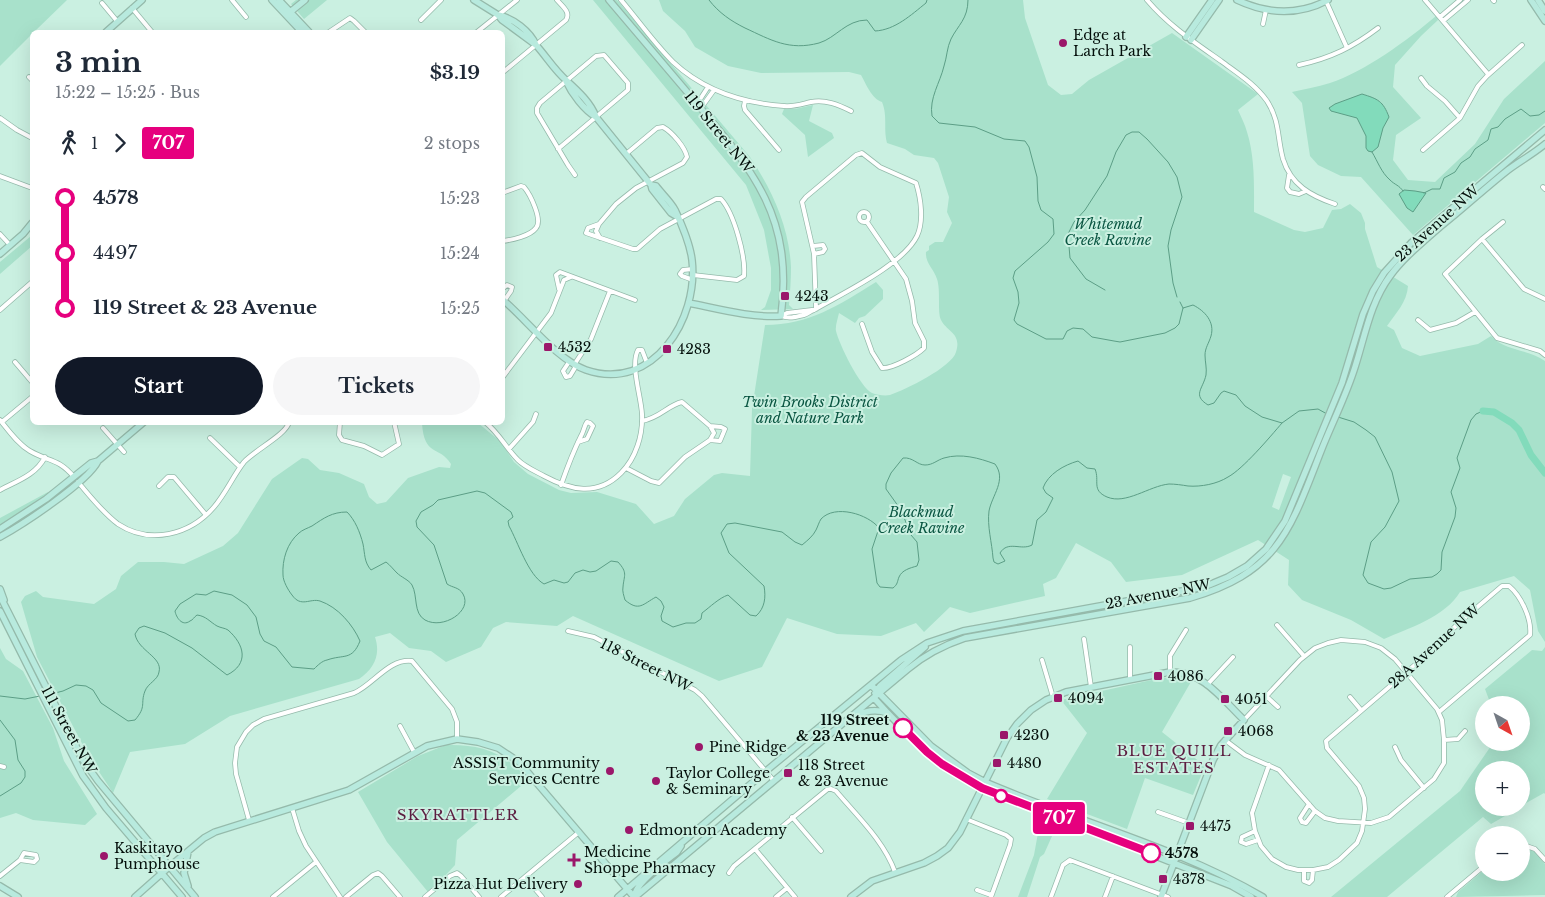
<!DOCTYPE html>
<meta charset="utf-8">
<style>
:root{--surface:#fff;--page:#f6f6f7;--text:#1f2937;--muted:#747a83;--accent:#111827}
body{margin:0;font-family:"Libre Baskerville",serif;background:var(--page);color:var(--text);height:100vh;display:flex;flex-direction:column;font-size:19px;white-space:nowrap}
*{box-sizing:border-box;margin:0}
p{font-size:16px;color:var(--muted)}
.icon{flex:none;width:28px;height:28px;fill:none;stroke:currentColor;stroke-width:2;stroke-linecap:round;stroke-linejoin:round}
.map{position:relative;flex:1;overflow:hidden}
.sheet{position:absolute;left:30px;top:30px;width:475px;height:395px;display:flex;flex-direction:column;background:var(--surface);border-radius:8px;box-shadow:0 5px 20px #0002}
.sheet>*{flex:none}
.badge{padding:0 10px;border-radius:4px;font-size:18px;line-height:32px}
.needle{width:32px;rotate:140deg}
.tools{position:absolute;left:1475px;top:696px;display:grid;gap:10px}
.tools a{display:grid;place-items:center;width:55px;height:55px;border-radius:50%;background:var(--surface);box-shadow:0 5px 20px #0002;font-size:25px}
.map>.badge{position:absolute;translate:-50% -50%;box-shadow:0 0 0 2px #fff}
.legs{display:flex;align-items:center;gap:8px;height:55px;padding:0 25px;font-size:16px}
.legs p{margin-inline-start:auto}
.head{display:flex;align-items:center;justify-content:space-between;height:85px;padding:0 25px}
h1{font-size:28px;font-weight:700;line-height:38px}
.button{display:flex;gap:10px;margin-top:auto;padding:10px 25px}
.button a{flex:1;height:58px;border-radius:30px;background:var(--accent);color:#fff;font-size:20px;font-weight:700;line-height:58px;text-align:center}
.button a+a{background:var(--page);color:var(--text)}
ul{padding:0 25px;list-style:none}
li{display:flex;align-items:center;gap:18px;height:55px;font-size:19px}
li i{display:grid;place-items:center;width:8px;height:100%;margin:0 6px;background:currentColor}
li i::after{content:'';width:12px;height:12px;margin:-6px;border:4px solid;border-radius:50%;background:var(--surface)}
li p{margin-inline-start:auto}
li:first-child i{background:linear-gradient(#0000 50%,currentColor 0)}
li:last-child i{background:linear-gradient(currentColor 50%,#0000 0)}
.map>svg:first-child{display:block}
.green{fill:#a8e1cb;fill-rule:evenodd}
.water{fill:#82dbbb;stroke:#5c9e86}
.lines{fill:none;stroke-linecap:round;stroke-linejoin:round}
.stream{stroke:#5c9e86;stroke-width:1}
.river{stroke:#82dbbb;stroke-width:7}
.street-casing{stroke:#95baab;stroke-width:5.5}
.secondary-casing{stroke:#95baab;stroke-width:8}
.street{stroke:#fff;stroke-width:4}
.secondary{stroke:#b8eade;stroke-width:5.5}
.line-1-casing{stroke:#fff;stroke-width:11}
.line-1{stroke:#e6007e;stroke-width:8}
.poi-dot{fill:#9b176a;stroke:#caf0e1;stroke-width:2}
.stop-1-dot{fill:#fff;stroke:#e6007e;stroke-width:2.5}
.labels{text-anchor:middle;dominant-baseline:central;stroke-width:4;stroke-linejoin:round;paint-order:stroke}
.poi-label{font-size:14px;fill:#030e0a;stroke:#caf0e1;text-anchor:start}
.street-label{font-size:14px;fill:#030e0a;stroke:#caf0e1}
.park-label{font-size:14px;font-style:italic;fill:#0a5642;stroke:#caf0e1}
.stop-label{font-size:14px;font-weight:bold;fill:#030e0a;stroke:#caf0e1;text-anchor:end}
.neighbourhood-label{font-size:15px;letter-spacing:1px;fill:#5c1e41;stroke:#caf0e1}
</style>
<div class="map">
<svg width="1545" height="897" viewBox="0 0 1545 897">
<rect width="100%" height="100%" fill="#caf0e1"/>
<path class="green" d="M0,0h67l-33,32h-2v2l-32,32z
M296,0h31l-23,19 -13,-15z
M593,0h24l133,157c22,33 39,69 41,110 0,13 -1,26 -2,38l4,4 -32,1 4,-3 6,-17v-22l-7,-38 -18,-45z
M659,0h364l2,18 23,67 13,10 11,-1 17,-14 83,-47 86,61 -20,16c3,7 7,14 9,22 8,25 7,54 7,80l40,18 11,2 18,-4 9,-18 9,-1 9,-5 11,9 4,10v6l12,38 31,19c-1,16 -12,27 -21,40l7,4 8,18 18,8 58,-12 13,-8c14,15 37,13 54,25v281l-7,-11 -8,-41 -16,-14 -54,16c-15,25 -51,36 -76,47l-33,-19 -49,-20 -14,-15 1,-25 -31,-20 -76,35 -56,7 -15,-20 -35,-19 -20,35 -13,6 2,12 -75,17 -20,-6 -26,25 -8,-9 -35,13 -44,-2 -50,-16 -25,49 -43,14 -146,-65 -16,10 -51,-4 -13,6 -12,19 -35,15 -15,-11 -22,-3 -19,-15 -15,4c6,18 -1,32 -16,42l-129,37 -45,28 -55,8 -17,41 -25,-38 -51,-98 -16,-55 4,-6 11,-5 7,6 51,7 22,-15 5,-13 17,-14h26l20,2 39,-18 15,-13 34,-54 30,-21 6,1 12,11 19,3 25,11 5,13 8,7 9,-2 22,-24 31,-11 11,1 1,-4c-12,-19 -27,-7 -29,-41h34l1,2 7,-2h14l22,18 14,21 14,12 31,16 12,3 26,-1 39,12 18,20 20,-8 11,-17 29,-24 8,-2 28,3 2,-67 13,-84c44,0 74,-20 111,-43l7,8v9l-18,17 -6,2 -4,5 -16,-10c-1,5 -4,13 -3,18 3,13 24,56 36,62 5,2 13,3 18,2 15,-5 62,-28 66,-43 6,-19 -9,-20 -15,-32 -4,-8 0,-29 -4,-41 -3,-10 -12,-16 -11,-27l3,-2v-4l6,-4h8l9,-19 -5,-11 2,-15 -11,-34 -4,-5 -20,-3 -9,-6 -18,-6c-4,-15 1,-26 -5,-41 -10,-3 -16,-18 -21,-27l-12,-3 -88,1 -33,-7 -33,-19 -10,-16 -22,-20zM1283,474l8,3 -12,33 -7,-3z
M1436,16l2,4 -17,16 -26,29 -2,22 28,31 -25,17 -3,25 15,20 27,2 40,-38 29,-45 41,-38v62l-132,112 -52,-58 -20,-1 -23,-11 -8,-9 -8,-53 -10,-11c12,-3 25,-5 38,-9 34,-11 78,-43 106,-67z
M813,105l-4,16 23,12 2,5 -26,19 -3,-22 -23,-21 2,-5h11z
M31,236h1v10l-32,28v-12z
M48,492l-1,4 -47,30v-8z
M1545,647v147l-1,-1 -23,13v-36h-37v38h35l-28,16 -8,-7 -96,80h-56l129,-106 33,-48 28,-1v-37h-30l-6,-16 47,-39 10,1z
M0,648l6,11 17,12 30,57 11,33 33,53 -12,11 -52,-5 -17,-7 -16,5z
M1181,676l11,4 -30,52 43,34 -12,29 -48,-17 -18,51 -80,-30 40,-66 -26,-33 95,-21z
M446,745c34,-1 60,7 82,35l-71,60 -2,25 -12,13 -15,14 -41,-50 -29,-50 60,-36z
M1040,822l17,3 -13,29 -4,3 -13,40h-9l16,-42z
M1521,847l11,2 13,15v31l-89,2 2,-5 26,-22v2h37z"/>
<path class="water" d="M1362,94c16,5 21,7 27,23l-6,11 -5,19 -6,5 -4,-1 -2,-3v-12l-9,-18 -26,-7 -2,-3 6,-4z
M1404,190l11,1 11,2 -13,19 -6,-4 -8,-14z"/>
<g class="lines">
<path class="stream" d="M709,0c10,13 22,21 36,28 26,12 44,23 74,15 17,-5 27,-23 48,-23l8,11c20,-1 36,-16 51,-28l1,-3
M968,0c0,19 -10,25 -17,39 -4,8 -4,18 -7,27 -4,17 -15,32 -12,50l7,7 36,4 29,12 21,2 4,6 8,30 1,24 3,9 12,9 1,15 -6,8 -33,29 -2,7 5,14 1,11 -5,17 3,4 29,15h17l4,-8 6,-3 10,1 9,8 22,4 6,1 45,-9 10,-5 4,-4 4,-16 10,-3c12,6 22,17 18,31 -2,7 -6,12 -6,19 0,7 2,13 1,20 -3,14 -14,20 2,30l6,-2 7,-10 3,-2 12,4 9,11 17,11 20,6 17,-12 19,-2 9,5
M1372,152c6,10 9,20 18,28 5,5 9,5 13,11
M1424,193l8,-4h8l4,-11 11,-6 6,-9 9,-6 5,-8 13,-9 3,-11 7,-2 7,-8 16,-10 9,7 9,-1 6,-4
M1105,290l-19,-11 -16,-21 -2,-24 6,-12 11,-12 22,-34 9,-24 10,-17 6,-3h7l8,7 21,23 9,15 5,20 -11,33 -3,16 5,37 4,14
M1180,302l3,6
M1338,417l16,5 12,8 9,7 17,35 7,29 -14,26 -14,15 -8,33 5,8 16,6 7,-1 19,-9 22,-2 5,-3 4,-4 1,-18 13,-35 1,-9 -5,-16 9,-24 -3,-10 14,-38 5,-6 7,-3
M51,694l12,-3 13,-6 10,1 7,4 8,13 27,18 7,-1c12,-14 5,-16 10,-29 3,-8 13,-11 14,-19 4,-15 -21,-21 -24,-38l4,-6 5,-2 21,7 27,15 35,27c22,-11 18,-30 1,-45 -3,-2 -7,-2 -11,-4 -7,-4 -11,-10 -20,-11 -3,2 -4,5 -7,6 -8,6 -14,-4 -15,-10l5,-7 16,-10 10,1 8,-4 18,4 15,10 9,12 4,17 4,7 12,6 16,20 22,2c4,-4 8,-8 13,-9 17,-6 25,1 33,-19 -7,-16 -22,-34 -40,-40 -10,-3 -19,7 -28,-6 -4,-5 -9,-14 -9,-20 -1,-15 4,-32 16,-42 3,-3 9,-5 13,-7 12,-8 20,-14 35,-14 8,8 13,20 16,32 2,10 1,18 8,26l15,-8c4,3 7,7 11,11 4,4 12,7 15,12 6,11 1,28 13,35 18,10 48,-9 38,-26 -4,-7 -10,-6 -16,-10l-13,-39 -17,-18 -1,-6 5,-9 12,-7 5,-5 39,-9 8,2 26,19 2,5 -5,4 1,5c9,16 19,49 35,58l10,-4 10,3 4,-1 7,-9 8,-3 7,2 6,-1 15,-10 7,1c10,11 6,13 5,25 -1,4 1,9 2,13 14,12 18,4 31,-3l5,4 3,6 -3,9 1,5 11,6 13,-4h9l6,-4 1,-6c8,-6 17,-15 26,-18l22,20 6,1c9,-8 10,-19 8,-30l-35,-33 -8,-20 6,-9 8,-1 47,9 13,10 7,3c6,-5 11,-9 14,-15 2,-4 3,-8 5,-11 14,-15 47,-5 58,9l-7,21 5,34 3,4 13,1c5,-4 4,-6 6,-11 3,-7 11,-9 18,-11l2,-6 -2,-18 -6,-7 -10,-25 -15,-21v-5l5,-11 12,-15c10,-1 14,7 22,7 8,0 12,-5 19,-7 17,-5 35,0 51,6 12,16 -3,31 -6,47 -2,15 3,32 4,47l1,4 4,2 7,-3 -5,-8c8,-13 21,-2 32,-8l5,-25 9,-8 7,-14 -7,-5 -3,-5c5,-14 21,-23 35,-27l9,7 8,1c5,12 -4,21 12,28 19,8 42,-11 62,-13 6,0 13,1 19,2 13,1 29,-2 40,-9 15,-8 42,-40 54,-54
M0,696l25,3 15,-3
M0,720l15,20 3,20 7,11v6l-4,6 -21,13"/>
<path class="river" d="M1483,411l11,1 18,11 7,7 12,25 14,18"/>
<defs>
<path id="street" d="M232,0l14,17
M621,0c17,20 33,43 52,62 31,29 69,41 111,44 10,1 18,-2 27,-4 14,-3 28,3 40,9
M1147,0c21,25 47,42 74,61 16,12 34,23 46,40 13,20 10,36 16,58 8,26 28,37 52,45
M1425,0l63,74
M1493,0l1,1
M1326,1l21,47
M102,3l15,18
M132,8l20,24
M1440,17l20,-17
M421,20l20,-20
M1443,21l25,-21
M1263,24l3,-14
M329,32l21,-14 4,3 11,11
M477,32l40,-32
M1299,65c32,-7 54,-18 79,-37
M502,73l64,-53c5,-8 -4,-14 -9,-20
M29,77l3,3
M1421,78l6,8 18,15 15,17
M745,101l-1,5 1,4 34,40
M697,104l11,-17
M701,108l13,-18
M0,118l17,12 15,8
M558,149l70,-59v-7l-24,-28 -8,1 -56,47 -3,5v5l31,52 7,10
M1423,150l37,-32 18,-32 9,-10 35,-31
M626,154l31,-26 6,-1c9,5 22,20 24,30l-4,6 -47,25 -20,16 -17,20 -11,4 -2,5 47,16h4l23,-20 56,-30h5c13,14 25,58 23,77l-7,4 -44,-5
M1289,175l-2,13 3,4 9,2 7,-3
M0,176l32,12
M1543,187l2,2
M502,193l19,-7 3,1c6,7 19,33 12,41 -6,8 -24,12 -34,13
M859 217a5 5 0 1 1 10 0a5 5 0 1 1-10 0Z
M1503,222l-21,17 -37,35 52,64 43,13 5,4
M599,224l-3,7 4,7
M0,234l10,11
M1482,239l42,50 21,10
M813,246l10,-1 2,4 -2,3 -9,2
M693,269l-10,1 -3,4 2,2 11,4
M502,289l5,-4 5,2 -1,4 -7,10
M559,289l-3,-14 4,-3 75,28
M0,310l32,-28
M781,316c8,3 15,1 23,-1 4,-1 6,-4 10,-5 27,-16 89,-45 103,-74 7,-15 4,-37 -1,-53l-36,-16 -18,-14 -6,2 -50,42 -4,5 12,52 2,55
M781,316l6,-3 25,-3
M1418,320l12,10 26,-7 19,-11
M862,324l10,28 10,16c10,1 35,-13 42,-20v-7l-9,-18 -3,-22 -6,-22 -39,-57
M15,362l17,20
M569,362l-6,9 3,6 4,-1 6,-10
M574,365l17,-26 19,-48
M502,378l49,-65 13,-33 7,-3
M0,420c9,11 18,24 30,31 19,11 28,7 44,26
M2,422l30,-25
M340,422l-1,13 3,5 22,6 18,9 17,-11 -5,-22
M485,422c14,11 21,26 33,38 7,7 17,11 26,16 26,14 53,21 77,-3 15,-15 22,-38 21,-59 -1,-18 -12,-49 -4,-64h4l5,13
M103,428l21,24
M210,438l30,29
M710,440l10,1 5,-12 -4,-2 -11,-1
M509,449l24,-27 3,-8
M626,468l25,13 8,2 26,-26 25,-17 4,-7 -4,-7 -28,-24c-14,3 -22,16 -40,19
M78,482c12,14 25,31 40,42 32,21 72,11 96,-17 12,-14 19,-31 30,-45 11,-12 43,-28 45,-40
M561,485c6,-17 12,-33 20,-49 3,-5 3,-10 6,-14l3,1 3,3 -6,13 -9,3
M159,486l9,-9h6l32,38
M0,490c17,-9 36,-15 45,-33
M1277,625l27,31
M568,631l26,6 101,53 7,6 72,85
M1084,639l7,48
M1130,647v32
M1042,660l11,37
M1170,672v-16l16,-26
M1207,685l26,-28
M1266,696l12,11
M1350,697l11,13
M400,726l14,26
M1225,740l20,15 34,15 36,41 10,7 13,3 33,2 18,-6 45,-38 10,-16v-23l-2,-20 -5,-11 -42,-50 -14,-11 -16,-6 -24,-2 -13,3 -13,5 -15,12 -56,60
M1444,740l14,-1 7,-8
M1395,747l6,13 23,28
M1269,765l-17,48 3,18 6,15 11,13 14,8 12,3h15l15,-3 11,-7 18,-17 5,-12 3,-22 -1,-11 -5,-12 -32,-38 -1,-7 97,-83 38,-37 41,-35h7c12,10 23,33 21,49l-91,77
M0,766l4,1
M1309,804l-9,14 2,4 4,1 9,-12
M292,808l7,23 7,15 34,51
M1158,812l31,11
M792,817l29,34
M966,819l40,16 5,4 -1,6 -19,52
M249,820l-13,-46 -1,-11 2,-16 9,-15 7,-7 11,-6 90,-26c19,-8 35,-35 58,-32l40,48 5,13v17
M1255,831l-13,6 -1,5 5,2 12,-4
M1521,844l14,5 10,11
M755,849l40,48
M24,853l12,2 1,4 -3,3 -14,-2z
M1304,870v11l5,2 3,-3 1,-10
M729,873l5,-7 95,-78 7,3c21,25 48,50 59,81
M0,876l20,-16
M525,877l17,20
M977,890l14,5
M273,897l43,-35
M346,897l27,-22 5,-2 4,3 18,21
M425,897l25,-21 7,-3 4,3 18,21
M501,897l78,-65
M776,897l11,-9
M1051,897l12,-32 7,-5 98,37
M1105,897l8,-21
M1447,897l37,-31"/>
<path id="secondary" d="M272,0l30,32
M279,0l30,32
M474,0l24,15 4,5 34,25
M609,0c28,33 56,66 84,99 60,71 101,118 88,217 -30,2 -62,-7 -92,-13
M1237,0c30,14 61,16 91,0
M1531,0l14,21
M1538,0l7,11
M289,13l16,-13
M498,15c15,3 32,16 38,30 10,11 19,26 31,36 11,10 24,22 29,36l55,68 5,1c6,8 15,16 19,24 7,15 15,33 17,50 7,59 -39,133 -106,110 -30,-11 -59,-50 -84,-71
M106,32l36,-32
M1186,37l26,-37
M1191,40l28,-40
M566,81c6,13 18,29 30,36
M651,185l1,4 19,24 5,3
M0,254l23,-20 9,-11
M0,529l46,-30 45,-36 7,-2 46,-39
M0,537c22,-12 88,-55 98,-76
M0,589l4,11
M0,596l83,164 15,21 97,116
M0,611l83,165 23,32 76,89
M871,685l60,61 37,27 17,9c90,39 193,65 278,115
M875,693l5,-7 45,-39
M874,698c32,36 65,67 108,90l250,98 19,11
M856,716c11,-6 20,-7 31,-3
M188,852l-4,21 4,13
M0,886l18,11
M135,897l35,-31 34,-28 11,-6 134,-42 78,-44 30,-7 21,3 20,6 21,14 115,135
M618,897l148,-126 135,-111 26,-17 36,-12 241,-44 24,-10 19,-11 19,-17 19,-28 57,-138 21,-69 10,-23 11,-18 28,-31 133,-112
M635,897l273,-228c18,-15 36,-24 57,-31l225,-40c89,-26 100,-68 131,-147 11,-28 25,-55 34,-84 10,-31 15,-64 35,-91 14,-19 33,-34 51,-50 23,-18 44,-38 67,-56 12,-9 25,-16 37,-26
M635,897c-2,-13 32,-37 42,-45l4,-6
M851,897l21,-16 52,-18 13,-7 11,-8 12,-16 47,-94 10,-14 14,-14 15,-10 20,-8 104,-20c32,-2 53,28 74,48l-23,25 -8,15 -52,137"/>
</defs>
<use href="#street" class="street-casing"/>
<use href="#secondary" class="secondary-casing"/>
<use href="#street" class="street"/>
<use href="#secondary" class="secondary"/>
</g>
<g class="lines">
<defs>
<path id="line-1" d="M903,728l24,24 15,12 40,24 169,65"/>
</defs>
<use href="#line-1" class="line-1-casing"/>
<use href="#line-1" class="line-1"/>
</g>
<g class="poi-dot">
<circle cx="1063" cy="43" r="5"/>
<rect x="780" y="291" width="10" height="10" rx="2.5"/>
<rect x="543" y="342" width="10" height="10" rx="2.5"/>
<rect x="662" y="344" width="10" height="10" rx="2.5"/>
<rect x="1153" y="671" width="10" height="10" rx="2.5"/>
<rect x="1053" y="693" width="10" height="10" rx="2.5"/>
<rect x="1220" y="694" width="10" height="10" rx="2.5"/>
<rect x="1223" y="726" width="10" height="10" rx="2.5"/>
<rect x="999" y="730" width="10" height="10" rx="2.5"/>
<circle cx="699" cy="747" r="5"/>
<rect x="992" y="758" width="10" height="10" rx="2.5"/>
<circle cx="610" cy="771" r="5"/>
<rect x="783" y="768" width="10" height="10" rx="2.5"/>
<circle cx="656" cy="781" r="5"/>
<rect x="1185" y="821" width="10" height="10" rx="2.5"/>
<circle cx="629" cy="830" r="5"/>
<circle cx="104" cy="856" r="5"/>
<path d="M571.5 852.5h5v5h5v5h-5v5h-5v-5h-5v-5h5z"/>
<rect x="1158" y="874" width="10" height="10" rx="2.5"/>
<circle cx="578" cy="884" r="5"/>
</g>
<g class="stop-1-dot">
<circle cx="903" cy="728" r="9"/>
<circle cx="1001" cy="796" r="6"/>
<circle cx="1151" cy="853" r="9"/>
</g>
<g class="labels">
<g class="poi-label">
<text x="1073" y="35">Edge at<tspan x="1073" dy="16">Larch Park</tspan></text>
<text x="795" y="296">4243</text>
<text x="558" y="347">4532</text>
<text x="677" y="349">4283</text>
<text x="1168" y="676">4086</text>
<text x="1068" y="698">4094</text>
<text x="1235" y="699">4051</text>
<text x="1238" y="731">4068</text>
<text x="1014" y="735">4230</text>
<text x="709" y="747">Pine Ridge</text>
<text x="600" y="763" text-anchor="end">ASSIST Community<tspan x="600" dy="16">Services Centre</tspan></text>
<text x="1007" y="763">4480</text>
<text x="798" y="765">118 Street<tspan x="798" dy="16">&amp; 23 Avenue</tspan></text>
<text x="666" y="773">Taylor College<tspan x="666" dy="16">&amp; Seminary</tspan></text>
<text x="1200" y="826">4475</text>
<text x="639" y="830">Edmonton Academy</text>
<text x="114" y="848">Kaskitayo<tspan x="114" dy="16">Pumphouse</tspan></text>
<text x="584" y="852">Medicine<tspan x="584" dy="16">Shoppe Pharmacy</tspan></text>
<text x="1173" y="879">4378</text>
<text x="568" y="884" text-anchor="end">Pizza Hut Delivery</text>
</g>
<g class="street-label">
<text transform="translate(719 132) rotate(51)">119 Street NW</text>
<text transform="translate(1437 223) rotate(-42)">23 Avenue NW</text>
<text transform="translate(1158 594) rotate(-11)">23 Avenue NW</text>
<text transform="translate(1434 646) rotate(-42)">28A Avenue NW</text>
<text transform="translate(646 665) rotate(27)">118 Street NW</text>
<text transform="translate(69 730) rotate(61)">111 Street NW</text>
</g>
<g class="park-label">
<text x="1108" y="224">Whitemud<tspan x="1108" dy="16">Creek Ravine</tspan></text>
<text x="810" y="402">Twin Brooks District<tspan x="810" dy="16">and Nature Park</tspan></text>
<text x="921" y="512">Blackmud<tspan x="921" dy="16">Creek Ravine</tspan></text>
</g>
<g class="stop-label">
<text x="889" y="720">119 Street<tspan x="889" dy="16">&amp; 23 Avenue</tspan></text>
<text x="1165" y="853" text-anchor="start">4578</text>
</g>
<g class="neighbourhood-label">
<text x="1174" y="750">BLUE QUILL<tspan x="1174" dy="17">ESTATES</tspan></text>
<text x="458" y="814">SKYRATTLER</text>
</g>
</g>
</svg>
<div class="tools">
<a><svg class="needle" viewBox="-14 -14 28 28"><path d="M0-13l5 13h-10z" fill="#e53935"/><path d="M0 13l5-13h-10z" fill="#747a83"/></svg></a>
<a>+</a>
<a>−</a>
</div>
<b class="badge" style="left:1059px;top:818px;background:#e6007e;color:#fff">707</b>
<section class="sheet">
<div class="head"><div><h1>3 min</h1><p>15:22 – 15:25 · Bus</p></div><b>$3.19</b></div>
<div class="legs"><svg class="icon" aria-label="walk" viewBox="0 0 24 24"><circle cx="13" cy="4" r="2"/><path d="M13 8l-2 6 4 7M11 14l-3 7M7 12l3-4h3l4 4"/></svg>1<svg class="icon" aria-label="forward" viewBox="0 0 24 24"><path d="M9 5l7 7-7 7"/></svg><b class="badge" style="background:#e6007e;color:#fff">707</b><p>2 stops</p></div>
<ul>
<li><i style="color:#e6007e"></i><b>4578</b><p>15:23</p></li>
<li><i style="color:#e6007e"></i><span>4497</span><p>15:24</p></li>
<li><i style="color:#e6007e"></i><b>119 Street &amp; 23 Avenue</b><p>15:25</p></li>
</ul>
<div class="button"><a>Start</a><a>Tickets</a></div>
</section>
</div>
